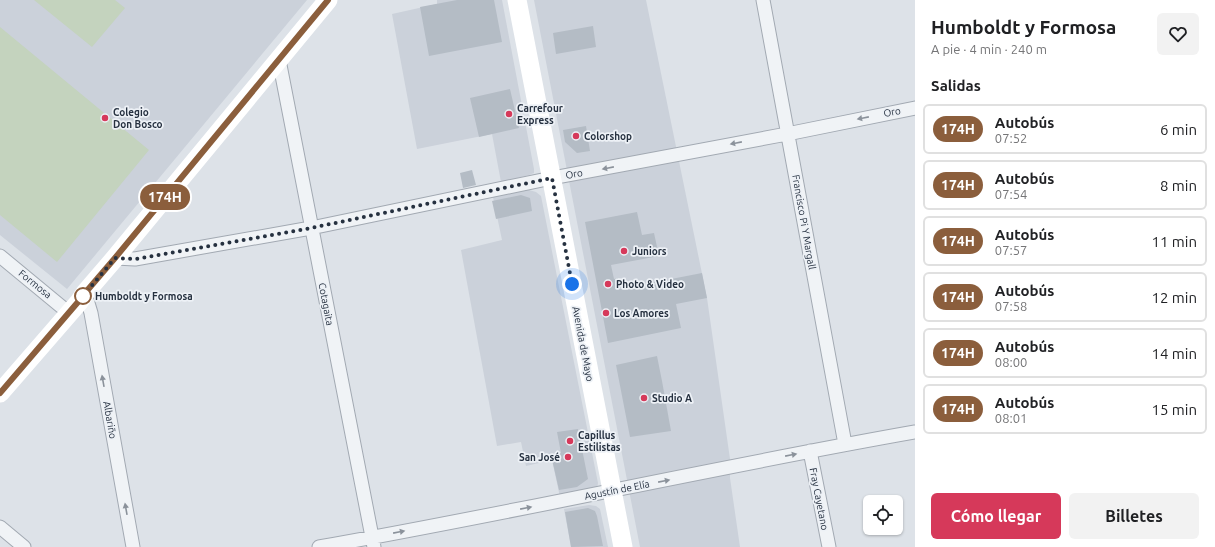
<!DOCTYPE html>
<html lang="es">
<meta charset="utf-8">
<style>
:root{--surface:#fff;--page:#f2f2f2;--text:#202124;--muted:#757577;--line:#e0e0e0;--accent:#d6395a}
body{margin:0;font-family:Ubuntu,sans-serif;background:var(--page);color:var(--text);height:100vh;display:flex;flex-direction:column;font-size:15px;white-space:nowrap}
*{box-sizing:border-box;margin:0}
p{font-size:13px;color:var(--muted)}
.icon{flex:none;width:22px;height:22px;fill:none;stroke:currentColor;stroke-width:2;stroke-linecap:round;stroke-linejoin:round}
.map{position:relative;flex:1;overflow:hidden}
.details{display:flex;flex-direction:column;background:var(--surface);width:300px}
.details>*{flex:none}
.badge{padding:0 8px;border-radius:13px;font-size:14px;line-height:26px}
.tools{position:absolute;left:863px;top:495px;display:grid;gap:8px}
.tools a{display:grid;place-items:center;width:40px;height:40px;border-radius:6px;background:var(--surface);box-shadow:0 1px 3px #0004;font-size:20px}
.you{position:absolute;width:20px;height:20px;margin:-10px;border:3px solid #fff;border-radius:50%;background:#1a73e8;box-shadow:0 0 0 6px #1a73e833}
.map>.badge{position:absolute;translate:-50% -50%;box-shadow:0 0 0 2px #fff}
h2{padding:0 16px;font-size:15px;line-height:36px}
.round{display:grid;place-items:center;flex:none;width:42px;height:42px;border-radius:6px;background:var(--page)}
.overview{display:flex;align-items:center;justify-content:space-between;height:68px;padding:0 16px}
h1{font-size:19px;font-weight:600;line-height:30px}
.cta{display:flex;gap:8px;margin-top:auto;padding:8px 16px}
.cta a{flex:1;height:46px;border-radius:6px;background:var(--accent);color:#fff;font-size:16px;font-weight:600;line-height:46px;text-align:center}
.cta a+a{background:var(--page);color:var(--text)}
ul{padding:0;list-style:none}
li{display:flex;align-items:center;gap:12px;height:50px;margin:0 8px 6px;padding:0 8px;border:2px solid var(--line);border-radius:6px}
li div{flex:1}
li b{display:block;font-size:15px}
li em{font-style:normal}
li .badge{min-width:44px;font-weight:700;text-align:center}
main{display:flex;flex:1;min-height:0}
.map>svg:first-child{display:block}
.built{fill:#cbd1da}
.green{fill:#c4d3be}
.building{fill:#b4bcc5}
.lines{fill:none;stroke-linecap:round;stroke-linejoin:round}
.street-casing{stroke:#a2a9b2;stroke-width:15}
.street{stroke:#f0f3f6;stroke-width:13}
.secondary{stroke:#fff;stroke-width:19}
.oneway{fill:#8b929b}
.line-casing{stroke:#fff;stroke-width:9}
.line{stroke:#8b5e3c;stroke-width:6}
.walk{stroke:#263140;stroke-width:4;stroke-dasharray:0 7.2}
.poi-dot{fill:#d6395a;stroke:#edf1f6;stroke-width:1.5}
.stop-dot{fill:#fff;stroke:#8b5e3c;stroke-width:2}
.labels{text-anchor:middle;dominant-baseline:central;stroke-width:3.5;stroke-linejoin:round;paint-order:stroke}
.poi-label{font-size:10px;font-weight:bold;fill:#263140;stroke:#edf1f6;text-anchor:start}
.street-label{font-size:10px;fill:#263140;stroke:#edf1f6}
.stop-label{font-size:10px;font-weight:bold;fill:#263140;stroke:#edf1f6;text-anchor:start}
</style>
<main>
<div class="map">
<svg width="915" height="547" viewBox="0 0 915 547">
<rect width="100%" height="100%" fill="#dde2e8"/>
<path class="built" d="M0,0h307l-240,289 -67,-54z
M437,0h65l32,169v4l-5,2 -28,7 -9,-48 -75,15 -25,-135 45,-10z
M534,0h112l61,298 23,161v19l10,69h-100z
M529,190l7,2 5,4 57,287 -1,5 -37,9 -8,-37 -26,6 -5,-24 -24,4 -36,-196 41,-10 -9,-43z
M589,505l7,1 4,3 8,38h-37l-7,-38z"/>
<path class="green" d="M34,0h81l10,8 -33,39z
M0,27l149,123 -92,112 -57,-47z"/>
<path class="building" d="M457,0h37l8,42 -73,14 -9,-49z
M593,26l3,21 -40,7 -3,-21z
M510,89l9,39 -40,9 -9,-39z
M586,126l4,25 -13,2 -12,-11 -2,-12z
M472,170l4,15 -13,3 -3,-15z
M521,195l9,3 2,13 -36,8 -4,-18z
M637,212l5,23 12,-2 5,23 -48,9 3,14 4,-1 2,11 82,-16 5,25 -31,6 5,24 -73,15 -23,-121z
M657,356l5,25 9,50 -41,6 -14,-72z
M578,429l10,50 -11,8 -18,3 -8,-35 10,-2 -4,-21z
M588,508l7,3 2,5 6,30 -32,1 -6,-35z"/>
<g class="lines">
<defs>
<path id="street" d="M763,0l82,444
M279,60l95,487
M0,256l69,57
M115,258l20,1 176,-31 241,-50 235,-44 128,-26
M85,293l6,20 42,234
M810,451l19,96
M0,527l24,20
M319,547c199,-35 397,-80 596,-115"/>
</defs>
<use href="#street" class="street-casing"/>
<use href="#street" class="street"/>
<path class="secondary" d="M517,0l106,547
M0,393l79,-91 6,-9 30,-35 213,-258"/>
</g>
<defs><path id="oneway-solid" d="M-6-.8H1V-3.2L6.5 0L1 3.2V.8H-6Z"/></defs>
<g class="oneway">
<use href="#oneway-solid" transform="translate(863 118) rotate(169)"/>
<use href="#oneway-solid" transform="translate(736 143) rotate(169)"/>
<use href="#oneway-solid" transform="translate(608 168) rotate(169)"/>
<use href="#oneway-solid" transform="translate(103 381) rotate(-100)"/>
<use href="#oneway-solid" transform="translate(791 455) rotate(-11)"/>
<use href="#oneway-solid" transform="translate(664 481) rotate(-11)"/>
<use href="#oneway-solid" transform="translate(526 508) rotate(-11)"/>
<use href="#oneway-solid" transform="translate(126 509) rotate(-100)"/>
<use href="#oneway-solid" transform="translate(399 532) rotate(-11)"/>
</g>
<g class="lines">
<defs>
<path id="line" d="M0,393l78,-91 7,-9 30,-35 213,-258"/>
</defs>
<use href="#line" class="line-casing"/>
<use href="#line" class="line"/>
<path class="walk" d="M83,296l32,-38 21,1 175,-31 241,-50 20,106"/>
</g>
<g class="poi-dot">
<circle cx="509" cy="114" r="4"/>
<circle cx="105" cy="118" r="4"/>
<circle cx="576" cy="136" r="4"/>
<circle cx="624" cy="251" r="4"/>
<circle cx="608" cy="284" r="4"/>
<circle cx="606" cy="313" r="4"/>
<circle cx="644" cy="398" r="4"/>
<circle cx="570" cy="441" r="4"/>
<circle cx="568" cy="457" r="4"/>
</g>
<circle class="stop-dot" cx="83" cy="296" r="8"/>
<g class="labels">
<g class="poi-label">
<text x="517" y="108">Carrefour<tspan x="517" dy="12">Express</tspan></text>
<text x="113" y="112">Colegio<tspan x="113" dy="12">Don Bosco</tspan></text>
<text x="584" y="136">Colorshop</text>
<text x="632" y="251">Juniors</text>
<text x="616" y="284">Photo &amp; Video</text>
<text x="614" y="313">Los Amores</text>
<text x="652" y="398">Studio A</text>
<text x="578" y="435">Capillus<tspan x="578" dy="12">Estilistas</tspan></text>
<text x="560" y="457" text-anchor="end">San José</text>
</g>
<g class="street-label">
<text transform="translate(892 112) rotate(-11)">Oro</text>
<text transform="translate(574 174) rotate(-11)">Oro</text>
<text transform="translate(804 222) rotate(80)">Francisco Pi Y Margall</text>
<text transform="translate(35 284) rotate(39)">Formosa</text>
<text transform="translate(326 304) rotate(79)">Cotagaita</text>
<text transform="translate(583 344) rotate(79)">Avenida de Mayo</text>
<text transform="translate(110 420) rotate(80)">Albariño</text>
<text transform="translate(617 490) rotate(-11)">Agustín de Elía</text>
<text transform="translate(819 499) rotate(79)">Fray Cayetano</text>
</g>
<g class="stop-label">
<text x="95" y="296">Humboldt y Formosa</text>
</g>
</g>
</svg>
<div class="tools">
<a><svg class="icon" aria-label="locate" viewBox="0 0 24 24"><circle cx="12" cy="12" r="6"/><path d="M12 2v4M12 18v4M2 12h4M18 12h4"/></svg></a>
</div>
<div class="you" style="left:572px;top:284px"></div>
<b class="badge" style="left:165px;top:197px;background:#8b5e3c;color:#fff">174H</b>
</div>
<section class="details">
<div class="overview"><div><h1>Humboldt y Formosa</h1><p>A pie · 4 min · 240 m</p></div><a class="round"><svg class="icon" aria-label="heart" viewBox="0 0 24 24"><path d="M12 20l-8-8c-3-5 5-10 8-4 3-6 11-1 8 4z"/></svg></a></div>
<h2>Salidas</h2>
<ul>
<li><span class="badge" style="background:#8b5e3c;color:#fff">174H</span><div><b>Autobús</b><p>07:52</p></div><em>6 min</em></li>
<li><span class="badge" style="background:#8b5e3c;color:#fff">174H</span><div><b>Autobús</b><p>07:54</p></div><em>8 min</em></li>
<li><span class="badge" style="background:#8b5e3c;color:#fff">174H</span><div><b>Autobús</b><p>07:57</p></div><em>11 min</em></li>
<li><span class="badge" style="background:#8b5e3c;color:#fff">174H</span><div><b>Autobús</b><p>07:58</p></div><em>12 min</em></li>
<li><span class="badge" style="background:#8b5e3c;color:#fff">174H</span><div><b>Autobús</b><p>08:00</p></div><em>14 min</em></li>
<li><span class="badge" style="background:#8b5e3c;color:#fff">174H</span><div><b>Autobús</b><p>08:01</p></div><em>15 min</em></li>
</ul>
<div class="cta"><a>Cómo llegar</a><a>Billetes</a></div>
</section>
</main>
